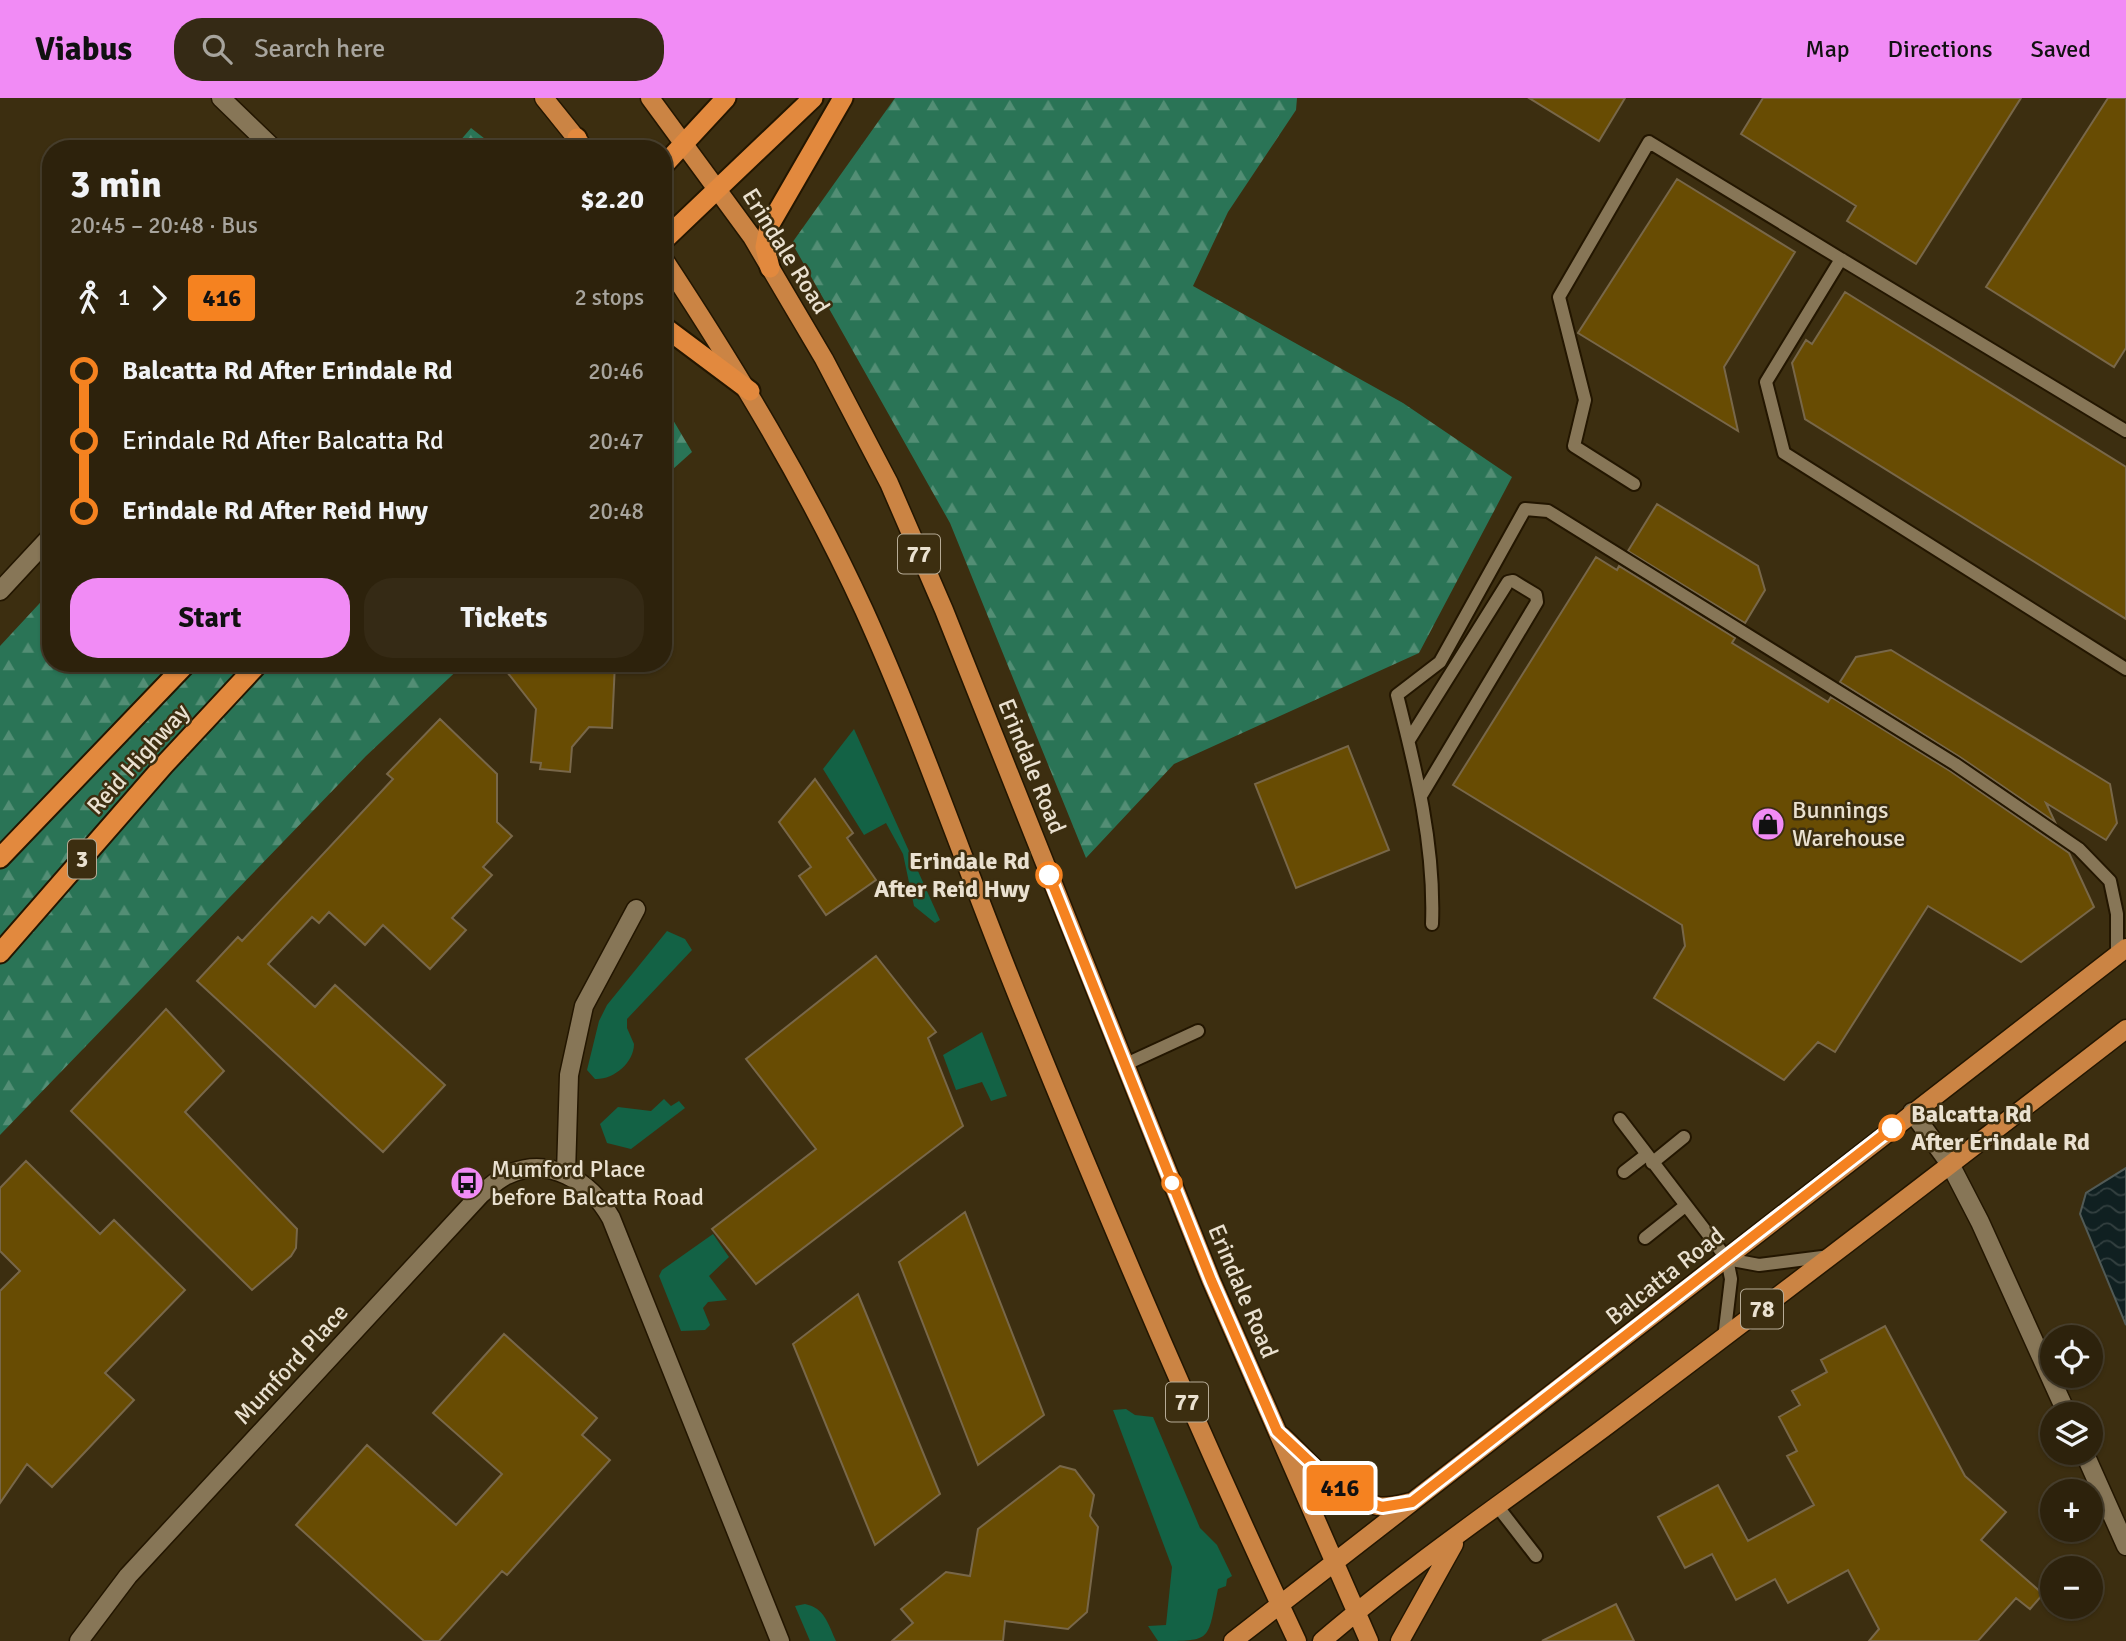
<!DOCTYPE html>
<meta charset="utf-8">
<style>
:root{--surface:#2d220c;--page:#352a15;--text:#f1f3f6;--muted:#a7a49d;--line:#483f2d;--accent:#f18bf5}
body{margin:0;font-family:Signika,sans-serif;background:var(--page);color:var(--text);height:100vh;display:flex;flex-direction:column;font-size:26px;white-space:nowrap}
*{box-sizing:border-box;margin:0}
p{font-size:23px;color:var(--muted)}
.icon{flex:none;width:38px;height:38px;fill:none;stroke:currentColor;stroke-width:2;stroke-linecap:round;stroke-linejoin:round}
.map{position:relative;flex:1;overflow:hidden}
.details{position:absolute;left:42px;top:42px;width:630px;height:532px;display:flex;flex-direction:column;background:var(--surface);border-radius:28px;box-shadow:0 2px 5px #0004,0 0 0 2px var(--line)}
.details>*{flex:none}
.badge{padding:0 14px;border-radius:5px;font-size:24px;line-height:46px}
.tools{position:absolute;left:2040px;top:1227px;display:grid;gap:14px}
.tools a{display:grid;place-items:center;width:63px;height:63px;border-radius:50%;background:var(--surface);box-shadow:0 2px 5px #0004,0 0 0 2px var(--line);font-size:35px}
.map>.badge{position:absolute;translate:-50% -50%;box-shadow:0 0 0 4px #fff}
.legs{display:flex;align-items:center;gap:10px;height:77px;padding:0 28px;font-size:23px}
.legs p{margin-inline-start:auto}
.summary{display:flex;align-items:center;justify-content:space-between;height:119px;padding:0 28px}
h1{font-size:38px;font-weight:700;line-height:52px}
.button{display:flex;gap:14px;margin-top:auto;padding:14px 28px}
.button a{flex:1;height:80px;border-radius:28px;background:var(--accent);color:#111;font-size:28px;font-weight:700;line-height:80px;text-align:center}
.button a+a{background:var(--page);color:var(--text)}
ul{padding:0 28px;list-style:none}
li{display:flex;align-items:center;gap:24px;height:70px;font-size:26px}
li i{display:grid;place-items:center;width:10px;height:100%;margin:0 9px;background:currentColor}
li i::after{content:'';width:18px;height:18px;margin:-9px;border:5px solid;border-radius:50%;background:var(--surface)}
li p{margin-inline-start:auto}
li:first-child i{background:linear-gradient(#0000 50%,currentColor 0)}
li:last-child i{background:linear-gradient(currentColor 50%,#0000 0)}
header{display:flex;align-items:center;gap:42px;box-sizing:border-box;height:98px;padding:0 35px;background:var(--accent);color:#111}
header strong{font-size:33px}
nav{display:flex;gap:38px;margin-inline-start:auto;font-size:24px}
.search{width:490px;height:63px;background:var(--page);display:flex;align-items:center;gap:18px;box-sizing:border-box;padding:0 24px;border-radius:28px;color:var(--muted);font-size:26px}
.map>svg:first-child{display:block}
.green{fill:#136245}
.forest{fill:url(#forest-firs)}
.water{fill:url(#water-waves);stroke:#515a56;stroke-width:2}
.building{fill:#684c03;stroke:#786749;stroke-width:2}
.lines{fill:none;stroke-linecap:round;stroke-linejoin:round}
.service-casing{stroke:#231600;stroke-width:16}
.minor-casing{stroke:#231600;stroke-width:21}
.primary-casing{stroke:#231600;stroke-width:21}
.trunk-casing{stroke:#231600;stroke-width:23}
.service{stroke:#877657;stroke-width:12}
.minor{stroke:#877657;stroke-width:18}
.primary{stroke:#cb8444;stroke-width:18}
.trunk{stroke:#e2893e;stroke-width:19}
.line-1-casing{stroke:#fff;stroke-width:16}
.line-1{stroke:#f58220;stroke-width:10}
.stop-1-dot{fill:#fff;stroke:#f58220;stroke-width:3.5}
.labels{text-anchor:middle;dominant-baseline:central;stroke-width:5;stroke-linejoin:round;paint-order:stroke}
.shield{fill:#3c2e10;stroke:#b6ab96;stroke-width:2}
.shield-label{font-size:23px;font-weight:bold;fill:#eae1d0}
.street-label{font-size:24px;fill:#eae1d0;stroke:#3c2e10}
.poi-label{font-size:24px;fill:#eae1d0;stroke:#3c2e10;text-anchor:start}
.stop-label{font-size:24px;font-weight:bold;fill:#eae1d0;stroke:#3c2e10;text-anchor:end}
</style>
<header>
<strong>Viabus</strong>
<div class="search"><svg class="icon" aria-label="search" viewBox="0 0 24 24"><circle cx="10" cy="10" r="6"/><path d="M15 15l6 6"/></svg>Search here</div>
<nav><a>Map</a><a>Directions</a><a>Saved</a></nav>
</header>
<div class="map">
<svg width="2126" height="1543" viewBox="0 0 2126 1543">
<defs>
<pattern id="forest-firs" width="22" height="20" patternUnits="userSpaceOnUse" patternTransform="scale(1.75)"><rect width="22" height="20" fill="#2a7456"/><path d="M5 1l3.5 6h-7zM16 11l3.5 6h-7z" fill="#538e75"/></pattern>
<pattern id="water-waves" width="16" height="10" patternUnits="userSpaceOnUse" patternTransform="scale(1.75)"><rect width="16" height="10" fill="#102021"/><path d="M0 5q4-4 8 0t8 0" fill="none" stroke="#334040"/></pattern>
</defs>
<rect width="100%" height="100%" fill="#3c2e10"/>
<path class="green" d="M854,631l86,191 -5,3 -21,-17 -11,-52 -17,-31 -22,12 -41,-66z
M667,833l18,8 7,11 -65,69v9l7,16c0,19 -21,36 -39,35l-8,-9 12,-49 8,-16z
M982,934l25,64 -16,5 -9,-19 -26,8 -13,-35z
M664,1001l7,7 8,-5 6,7 -54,41 -24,-6 -7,-19 18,-17 33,4z
M713,1136l16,23 -20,19 18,24 -19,2 -5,6 7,17 -5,5 -24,1 -22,-55 3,-6z
M1126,1311l9,6 18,2 47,111 17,17 15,31 -5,3 -1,7 -8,3c-11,52 -4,52 -60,52l-10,-15 18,-1 6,-58 -59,-157z
M805,1506c20,4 23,20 31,37h-26l-15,-35z"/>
<path class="forest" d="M895,0h402l-1,12 -68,102 -35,74 210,117 109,74 -93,176 -245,111 -88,94 -136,-335 -158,-280z
M471,30l27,21h-45z
M663,305l29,49 -29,26z
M51,493v72h414l-99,93 -366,379v-489z"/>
<path class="water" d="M2126,1070v157l-46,-111 6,-21z"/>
<path class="building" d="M1529,0h96l-26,43z
M1763,0h258l-105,166 -69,-43 9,-15 -115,-72z
M2108,0h18v250l-12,19 -128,-80z
M1677,81l118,73 -71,115 14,64 -160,-98z
M1845,194l281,175v152l-321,-200 -13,-56 14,-23 6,4z
M1657,406l101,62 7,24 -20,33 -117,-72z
M1596,459l21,13 2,-4 116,72 -3,5 96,59 3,-5 119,74 119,82 25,54 -73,55 -93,-56 -93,146 -17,-10 -34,38 -130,-82 31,-52 -3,-21 -229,-140z
M1891,552l219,134 7,39 -11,17 -60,-37 9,19 -95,-65 -120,-75 16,-25z
M500,565h115l-3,65 -23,-1 -17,20 -2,25 -30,-3 1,-6 -10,-1 5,-53z
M440,621l57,55v48l15,14 -29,31 9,8 -40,43 14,12 -36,39 -47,-44 -18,20 -36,-33 -10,11 -7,-6 -44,47 47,43 20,-22 110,100 -62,67 -186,-171 41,-44 4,4 151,-162 -6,-5z
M1348,648l41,104 -93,38 -41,-104z
M815,681l38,54 -6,5 29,42 -50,35 -27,-39 12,-9 -32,-45z
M876,858l60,76 -8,6 35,88 -207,158 -44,-55 104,-80 -70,-90z
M166,911l58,62 -39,41 112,117 -1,19 -5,8 -39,34 -181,-179z
M26,1063l74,73 14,-14 71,70 -80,83 29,27 -82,87 -25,-23 -27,39v-212l20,-20 -20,-20v-63z
M965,1114l79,203 -66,50 -79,-203z
M858,1196l82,200 -65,51 -82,-201z
M1885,1228l80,150 41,36 -25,28 62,54 -13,15 -14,-11 -38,43h-109l10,-12 -31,-59 -60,33 -13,-24 -39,21 -24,-46 -27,14 -27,-51 60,-32 30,56 66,-36 -27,-49 10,-5 -18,-34 21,-12 -8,-14 35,-19 -6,-12z
M504,1236l93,84 -15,17 28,25 -103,115 -5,-4 -63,70h-15l-128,-116 71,-80 89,80 46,-51 -69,-61z
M1060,1368l15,4 19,25 -4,21 8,11 -11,85 -19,17 -63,-8 -2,20h-111l21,-18 -12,-14 45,-37 24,4 8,-47z
M1616,1506l18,37h-92z"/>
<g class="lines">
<defs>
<path id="service" d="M2126,333l-285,-172 -75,123 18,71 342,216
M1634,386l-60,-38 11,-46 -26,-103 90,-155 192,117
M1409,642l99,-158 5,-1 23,14 1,7 -116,194
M1432,826c3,-78 -16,-154 -35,-229l43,-33 85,-153 23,2 407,253 124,85 31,32 7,33v41
M1124,967l74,-34
M1620,1021l107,140 4,20 -7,59
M1652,1065l32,-26
M1624,1074l22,-17
M1645,1140l40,-32
M1727,1161l32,6 71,-9
M1498,1409l38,49"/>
<path id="minor" d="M221,0l53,51
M0,493l51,-55
M1912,1014l38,52 30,58 87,192
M566,1075l3,-98 15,-69 52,-97
M2084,1354l42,94
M79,1543l49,-65 353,-382c8,-6 17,-15 26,-19 42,-20 83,6 104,43l169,423"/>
<path id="primary" d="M544,0l41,51
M650,0l102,139 72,122 65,124 55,127 267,670 158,361
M663,160c75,114 144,228 201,352 58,128 103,262 156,392 87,215 178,428 277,639
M1282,1338c27,25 57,64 96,70 11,2 23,-2 33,-4
M1233,1543l893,-693
M1322,1543c91,-78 191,-145 287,-217 173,-130 345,-262 517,-395
M1400,1543l54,-97"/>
<path id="trunk" d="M576,51l1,-11
M663,68l63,-68
M663,143l150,-143
M770,170l-5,-21 4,-21 74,-128
M663,228l87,65
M0,760l187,-195
M0,855l164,-188 95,-102"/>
</defs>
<use href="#service" class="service-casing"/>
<use href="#minor" class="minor-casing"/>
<use href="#primary" class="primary-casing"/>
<use href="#trunk" class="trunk-casing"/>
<use href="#service" class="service"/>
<use href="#minor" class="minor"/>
<use href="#primary" class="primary"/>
<use href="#trunk" class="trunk"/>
</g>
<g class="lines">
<defs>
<path id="line-1" d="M1049,777l162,405 66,151 52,49 22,16 31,11 30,-5 480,-374"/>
</defs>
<use href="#line-1" class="line-1-casing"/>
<use href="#line-1" class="line-1"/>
</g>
<defs>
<symbol id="shop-disc" viewBox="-11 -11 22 22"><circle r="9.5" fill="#f18bf5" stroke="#3c2e10"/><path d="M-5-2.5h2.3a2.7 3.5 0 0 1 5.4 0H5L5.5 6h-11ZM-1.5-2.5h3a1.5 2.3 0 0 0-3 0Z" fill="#111"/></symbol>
<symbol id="bus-disc" viewBox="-11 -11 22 22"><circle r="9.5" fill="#f18bf5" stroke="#3c2e10"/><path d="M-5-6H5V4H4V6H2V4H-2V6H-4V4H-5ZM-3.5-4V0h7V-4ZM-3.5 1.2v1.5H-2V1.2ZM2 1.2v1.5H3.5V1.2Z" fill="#111"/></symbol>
</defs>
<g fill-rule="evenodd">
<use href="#shop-disc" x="1749" y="707" width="38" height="38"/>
<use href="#bus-disc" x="448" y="1066" width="38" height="38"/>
</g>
<g class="stop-1-dot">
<circle cx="1049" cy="777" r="12"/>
<circle cx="1892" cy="1030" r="12"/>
<circle cx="1172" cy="1085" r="9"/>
</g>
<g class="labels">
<g class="shield">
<rect x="898" y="436.5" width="42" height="39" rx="5"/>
<rect x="68" y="741.5" width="28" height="39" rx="5"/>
<rect x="1741" y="1191.5" width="42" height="39" rx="5"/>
<rect x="1166" y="1284.5" width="42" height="39" rx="5"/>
</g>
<g class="shield-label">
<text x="919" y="456">77</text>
<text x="82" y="761">3</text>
<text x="1762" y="1211">78</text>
<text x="1187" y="1304">77</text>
</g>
<g class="street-label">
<text transform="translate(786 153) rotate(58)">Erindale Road</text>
<text transform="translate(138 661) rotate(-48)">Reid Highway</text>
<text transform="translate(1032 668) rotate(68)">Erindale Road</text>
<text transform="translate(1665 1178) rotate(-38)">Balcatta Road</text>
<text transform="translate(1243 1193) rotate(67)">Erindale Road</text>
<text transform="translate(291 1266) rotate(-47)">Mumford Place</text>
</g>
<g class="poi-label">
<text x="1792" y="712">Bunnings<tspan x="1792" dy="28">Warehouse</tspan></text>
<text x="491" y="1071">Mumford Place<tspan x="491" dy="28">before Balcatta Road</tspan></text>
</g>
<g class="stop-label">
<text x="1030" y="763">Erindale Rd<tspan x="1030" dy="28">After Reid Hwy</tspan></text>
<text x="1911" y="1016" text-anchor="start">Balcatta Rd<tspan x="1911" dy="28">After Erindale Rd</tspan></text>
</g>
</g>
</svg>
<div class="tools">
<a><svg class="icon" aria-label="locate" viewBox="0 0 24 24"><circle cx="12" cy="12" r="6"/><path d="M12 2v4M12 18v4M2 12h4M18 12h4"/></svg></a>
<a><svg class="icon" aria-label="layers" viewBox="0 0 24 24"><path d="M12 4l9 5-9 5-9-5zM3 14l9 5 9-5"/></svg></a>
<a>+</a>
<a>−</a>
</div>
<b class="badge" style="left:1340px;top:1390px;background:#f58220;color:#111">416</b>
<section class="details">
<div class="summary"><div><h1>3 min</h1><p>20:45 – 20:48 · Bus</p></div><b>$2.20</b></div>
<div class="legs"><svg class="icon" aria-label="walk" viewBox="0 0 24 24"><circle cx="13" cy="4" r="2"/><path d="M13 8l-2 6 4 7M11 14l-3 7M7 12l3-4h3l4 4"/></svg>1<svg class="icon" aria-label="forward" viewBox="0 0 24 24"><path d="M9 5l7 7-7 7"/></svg><b class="badge" style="background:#f58220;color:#111">416</b><p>2 stops</p></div>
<ul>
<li><i style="color:#f58220"></i><b>Balcatta Rd After Erindale Rd</b><p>20:46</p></li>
<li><i style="color:#f58220"></i><span>Erindale Rd After Balcatta Rd</span><p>20:47</p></li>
<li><i style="color:#f58220"></i><b>Erindale Rd After Reid Hwy</b><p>20:48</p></li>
</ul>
<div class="button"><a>Start</a><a>Tickets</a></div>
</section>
</div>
